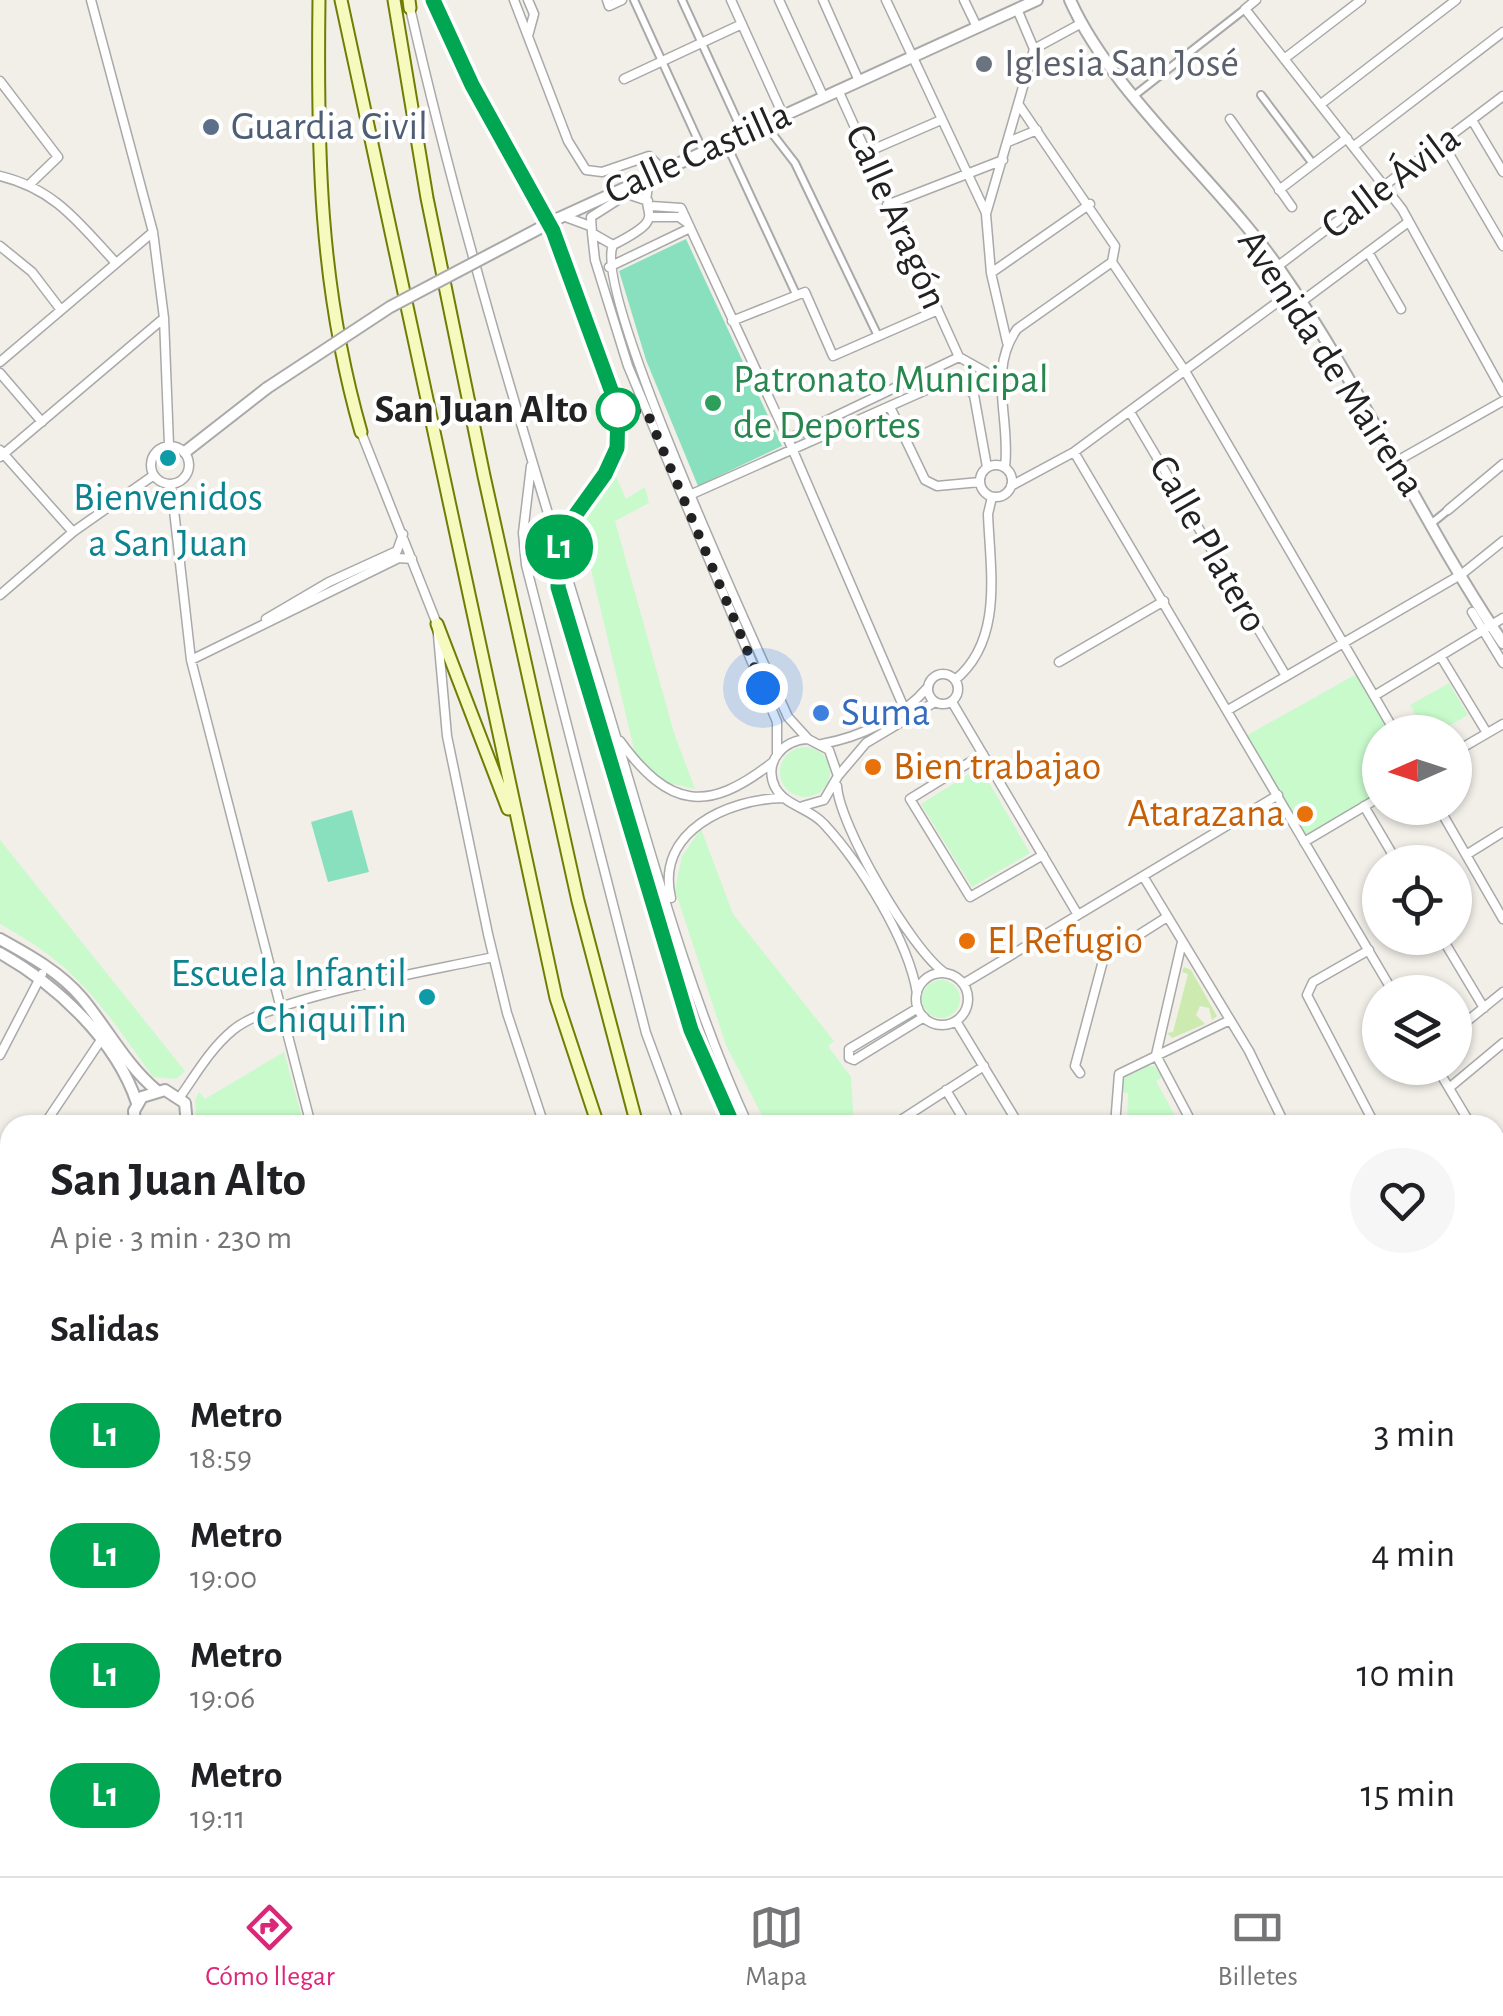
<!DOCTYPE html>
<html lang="es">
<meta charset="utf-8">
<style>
:root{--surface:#fff;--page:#f6f6f6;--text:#202124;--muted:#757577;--line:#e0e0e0;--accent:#db2777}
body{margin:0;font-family:"Alegreya Sans",sans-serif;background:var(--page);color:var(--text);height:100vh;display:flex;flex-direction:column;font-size:38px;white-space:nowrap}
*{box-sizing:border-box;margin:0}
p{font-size:32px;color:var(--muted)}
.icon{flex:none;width:55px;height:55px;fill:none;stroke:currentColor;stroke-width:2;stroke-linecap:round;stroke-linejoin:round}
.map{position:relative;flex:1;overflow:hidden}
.sheet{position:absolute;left:0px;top:1115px;width:1505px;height:762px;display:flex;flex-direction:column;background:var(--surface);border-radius:30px 30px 0 0;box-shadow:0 2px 8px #0004}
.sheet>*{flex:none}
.badge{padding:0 20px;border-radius:32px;font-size:35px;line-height:65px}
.needle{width:65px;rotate:267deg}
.buttons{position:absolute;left:1362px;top:715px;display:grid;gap:20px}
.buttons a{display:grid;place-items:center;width:110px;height:110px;border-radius:50%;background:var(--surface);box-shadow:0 2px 8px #0004;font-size:50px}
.you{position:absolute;width:50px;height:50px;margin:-25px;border:8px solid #fff;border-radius:50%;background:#1a73e8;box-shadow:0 0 0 15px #1a73e833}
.map>.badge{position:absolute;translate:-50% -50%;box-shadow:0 0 0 5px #fff}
h2{padding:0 50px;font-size:38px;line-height:90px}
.round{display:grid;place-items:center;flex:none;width:105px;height:105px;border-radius:52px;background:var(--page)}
.headline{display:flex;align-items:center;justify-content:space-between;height:170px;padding:0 50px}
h1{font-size:48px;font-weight:600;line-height:75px}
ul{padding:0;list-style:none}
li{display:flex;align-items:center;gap:30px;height:120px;padding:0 50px}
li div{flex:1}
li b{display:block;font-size:38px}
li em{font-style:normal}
li .badge{min-width:110px;font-weight:700;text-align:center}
.tabs{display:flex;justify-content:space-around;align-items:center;height:140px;border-top:2px solid var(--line);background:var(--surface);font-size:28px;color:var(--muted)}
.tabs a{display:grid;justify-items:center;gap:5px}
.tabs .selected{color:var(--accent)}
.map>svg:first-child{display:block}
.grass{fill:#cdebb0}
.park{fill:#c8facc}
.pitch{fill:#88e0be}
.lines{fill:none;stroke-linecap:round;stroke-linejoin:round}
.stream{stroke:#aad3df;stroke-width:2.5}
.pedestrian-casing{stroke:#a9a9a9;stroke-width:10}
.minor-casing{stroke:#a9a9a9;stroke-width:11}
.tertiary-casing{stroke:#a9a9a9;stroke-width:14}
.secondary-casing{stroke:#707d05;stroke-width:15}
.pedestrian{stroke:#fff;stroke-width:6}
.minor{stroke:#fff;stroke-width:8}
.tertiary{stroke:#fff;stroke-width:10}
.secondary{stroke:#f7fabf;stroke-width:11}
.rail-casing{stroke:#707070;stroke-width:6}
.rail{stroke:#fff;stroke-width:2.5;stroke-dasharray:8;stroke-linecap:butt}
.tertiary-bridge-casing{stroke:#a9a9a9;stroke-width:14;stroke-linecap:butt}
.tertiary-bridge{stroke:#fff;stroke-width:10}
.line-casing{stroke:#fff;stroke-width:22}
.line{stroke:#00a651;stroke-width:15}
.walk{stroke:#222;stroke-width:10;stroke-dasharray:0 18}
.worship-dot{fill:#6b7280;stroke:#fff;stroke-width:4}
.service-dot{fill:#5c6f8a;stroke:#fff;stroke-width:4}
.leisure-dot{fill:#2e9e5b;stroke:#fff;stroke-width:4}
.stop-dot{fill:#fff;stroke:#00a651;stroke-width:5}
.culture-dot{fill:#0f9aa8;stroke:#fff;stroke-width:4}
.shop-dot{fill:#3f7fe0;stroke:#fff;stroke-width:4}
.food-dot{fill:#e8710a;stroke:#fff;stroke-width:4}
.labels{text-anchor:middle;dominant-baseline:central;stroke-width:8;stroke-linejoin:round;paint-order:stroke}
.worship-label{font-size:40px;fill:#5b616d;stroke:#fff;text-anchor:start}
.service-label{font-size:40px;fill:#4e5e75;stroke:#fff;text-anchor:start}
.street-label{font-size:40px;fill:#222;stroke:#fff}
.leisure-label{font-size:40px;fill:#27864d;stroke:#fff;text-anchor:start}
.stop-label{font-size:40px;font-weight:bold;fill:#222;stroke:#fff;text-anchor:end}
.culture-label{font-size:40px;fill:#0d838f;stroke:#fff}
.shop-label{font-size:40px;fill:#366cbe;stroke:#fff;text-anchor:start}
.food-label{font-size:40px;fill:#c56008;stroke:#fff;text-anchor:start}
</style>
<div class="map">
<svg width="1503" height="1876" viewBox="0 0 1503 1876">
<rect width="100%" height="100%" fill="#f2efe9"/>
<path class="grass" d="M1184,967l7,3 26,46 -5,4 -3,-12 -9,-2 -4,9 9,9 -33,14 -5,-5 6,-1 15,-58 -6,-2z"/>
<path class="park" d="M614,472l12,27 19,-12 4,16 -34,18 59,212 21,56 -39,-9 -21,-27 -51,-213 -10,4 2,-20z
M1360,672l35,60h-15v65l-76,45 -60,-105z
M1449,683l19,32 -30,17h-12l-16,-27z
M780 772a25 25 0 1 1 50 0a25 25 0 1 1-50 0Z
M980,767l50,86 -58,34 -51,-83z
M701,829l32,85 101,127 -6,5 23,31 3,48h-87l-41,-80 -51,-155 7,-34z
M0,840l185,231 -9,8 -23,-2c-51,-71 -74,-110 -153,-153z
M922 999a19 19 0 1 1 38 0a19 19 0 1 1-38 0Z
M284,1052l20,73h-107l-2,-25 4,-8 6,7z
M1147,1066h7l8,11 -6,4 24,44h-53l1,-32 -7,-1v-12z
M1503,1497v155l-8,-5v-143z
M6,1549l4,5v314h233l8,8h-251v-325z"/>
<path class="pitch" d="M686,239l96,207 -84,40 -52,-126 -27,-89z
M352,810l17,62 -41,10 -17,-60z"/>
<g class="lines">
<path class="stream" d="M0,1641l10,-6"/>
<defs>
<path id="pedestrian" d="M634,0l69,151
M682,0l61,133
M1135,95l110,-86
M1261,95l52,69
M764,123l31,40 83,173
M725,141l71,153
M1432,523l16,-13"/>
<path id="minor" d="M91,0l62,232 11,86 5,127
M514,0l54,141 18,29 16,2 47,-16 13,13
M607,0l2,6 13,-6
M731,0l52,115
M779,0l44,96
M823,0l36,81
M886,0l100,213
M964,0l13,27
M1256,0l-11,9 157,200 101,183
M410,8c52,229 122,454 191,679 45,146 83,298 147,438
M1017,9l17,40
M528,36l6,-22 -6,-14
M1284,59l77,-59
M624,79l118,-55
M0,81l58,76 -27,26
M838,90l121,267 41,23
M1321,104l135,-104
M1019,105l96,141 -3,16 73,109 210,361
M1230,119l62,88
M1472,120l31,52
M1008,142l29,-12
M1442,142l61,104
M1354,146l149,-114
M865,153l76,-33
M0,176c55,13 79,47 116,87
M1279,190l68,-52
M648,201l-21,-7 -36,23 1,16 21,12c65,-33 18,-28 40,-69
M887,205l116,-45
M651,206l30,2 107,231 116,269
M563,216l27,10
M651,217h28l7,5
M592,233l3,27 33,106 149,356v33
M613,245c-21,48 145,405 175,472l20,22
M0,246l32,26 29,38
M1368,252l33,57
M1278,266l225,-170
M609,267l79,-38
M991,273l99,-69
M1301,302l106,-79
M732,321l73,-29 28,64 105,-46
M1007,342l-16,-69 -5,-59 48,-165 46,-25
M0,362l153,-130
M0,373l42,49
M891,409l34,71 12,6 43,-4
M1130,412l156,264
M361,432l76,192 10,112 41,198 19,79 37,112
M788,439l171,-82
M151 465a19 19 0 1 1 38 0a19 19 0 1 1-38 0Z
M0,450l73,82
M1074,452l319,540
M0,457l164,-139
M1397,461l106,-60
M980 481a16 16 0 1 1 32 0a16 16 0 1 1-32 0Z
M531,466l-8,67 3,32 120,468 34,92
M1005,467c6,-47 -18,-96 12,-138l95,-67
M171,484l20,176 120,465
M1011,486l63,-34 220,-162
M692,494l252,-112 18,1 12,12 13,72
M1448,510l55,-46
M0,595l73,-63 81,-57
M1472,612l31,51
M266,619l63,-37 68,-31 6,-17
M1441,657l46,76
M191,660l208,-102 13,1
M1059,662l105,-61
M928 689a15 15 0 1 1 30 0a15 15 0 1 1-30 0Z
M955,680c49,-40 35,-111 33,-166l4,-17
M1374,696l129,-78
M952,702l126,213
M1228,710l234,-136 41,-33
M620,741c49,67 87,73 153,21
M822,744c38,-7 80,-26 106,-57
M1455,752l48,-28
M983,754l-73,45 60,98 73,-42
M838,776l28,-33 69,-41
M837,786c2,39 75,165 108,187
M803,806l21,-6 14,-24 -9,-26 -21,-11c-25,1 -45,23 -33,48 10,19 35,21 49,37 37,40 84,116 93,169
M1364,806l33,56
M1439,808l64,111
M1304,842l76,-45
M1466,855l37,-23
M1143,876l106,175 36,74
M671,898c-16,-67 58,-99 112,-100
M1442,938l42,70
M1182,942l-26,113 37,70
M1369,950l-56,32 -6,13 68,130
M916 999a26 26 0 1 1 52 0a26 26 0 1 1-52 0Z
M963,984l315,-189
M918,1008l-69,41v9l5,2 70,-43
M956,1021l63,104
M1455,1031l48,-39
M0,1055l42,-81
M1437,1068l34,57
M1080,1073l-5,-7 29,-109 63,-40
M1449,1088l54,-45
M946,1090l21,35
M180,1097c16,-23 31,-49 53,-67 39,-33 203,-60 260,-73
M44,1125l59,-88
M893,1125l91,-59
M1115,1125l4,-51 111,-54
M1495,1165l8,14
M0,1183l10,-12
M1495,1338l8,-7
M1495,1459l8,-6
M0,1517l10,12
M0,1517l10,-9
M1495,1685l8,4
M257,1868l8,8
M393,1868l3,8
M523,1868l6,8
M1241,1868l2,8
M1443,1868l42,7 18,-2
M616,1876v-8
M765,1876l6,-8
M871,1876l3,-8
M978,1876l1,-8
M1088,1876l9,-8"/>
<path id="tertiary" d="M1070,0c41,93 151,184 210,270 83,119 142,253 223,373
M559,218l478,-218
M185,452l82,-64
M0,939c29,16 60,33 82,59 25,30 44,67 74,92
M0,953c57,32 116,87 137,150
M135,1125l-1,-14 8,-14 23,-7 20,13 2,22
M0,1284l10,-9
M0,1322l10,-9"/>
<path id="secondary" d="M319,0c-2,151 0,285 42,432
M341,0l215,998 42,127
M394,0l33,198 57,278 94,425 59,224
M409,0l1,8
M437,624l71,185
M1495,1724l8,5
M1495,1744l8,5
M1495,1765l8,5
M1495,1848h8"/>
</defs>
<use href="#pedestrian" class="pedestrian-casing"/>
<use href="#minor" class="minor-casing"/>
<use href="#tertiary" class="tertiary-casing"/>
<use href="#secondary" class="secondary-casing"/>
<use href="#pedestrian" class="pedestrian"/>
<use href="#minor" class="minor"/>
<use href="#tertiary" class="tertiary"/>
<use href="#secondary" class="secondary"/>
<defs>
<path id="rail" d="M433,0l25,58 95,173 65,178 -1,38 -12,28 -44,60 -3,52 133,443 42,95"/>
</defs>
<use href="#rail" class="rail-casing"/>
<use href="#rail" class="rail"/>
<defs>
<path id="tertiary-bridge" d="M267,388l123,-81 169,-89"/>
</defs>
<use href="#tertiary-bridge" class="tertiary-bridge-casing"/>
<use href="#tertiary-bridge" class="tertiary-bridge"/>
</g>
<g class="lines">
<defs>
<path id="line" d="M433,0l39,85 81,146 65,178 -1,39 -12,26 -44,61 -3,52 133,443 42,95"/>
</defs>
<use href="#line" class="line-casing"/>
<use href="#line" class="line"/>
<path class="walk" d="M618,410l29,2 116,276"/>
</g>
<circle class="worship-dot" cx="984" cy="64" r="10"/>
<circle class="service-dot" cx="211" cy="127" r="10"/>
<circle class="leisure-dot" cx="713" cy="403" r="10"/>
<circle class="stop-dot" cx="618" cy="410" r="20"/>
<g class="culture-dot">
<circle cx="168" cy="458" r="10"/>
<circle cx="427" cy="997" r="10"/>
</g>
<circle class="shop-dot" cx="821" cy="713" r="10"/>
<g class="food-dot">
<circle cx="873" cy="767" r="10"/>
<circle cx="1305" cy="814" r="10"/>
<circle cx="967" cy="941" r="10"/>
</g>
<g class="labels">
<g class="worship-label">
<text x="1004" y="64">Iglesia San José</text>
</g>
<g class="service-label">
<text x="231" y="127">Guardia Civil</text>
</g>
<g class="street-label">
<text transform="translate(698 153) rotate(-24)">Calle Castilla</text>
<text transform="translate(1391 182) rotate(-37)">Calle Ávila</text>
<text transform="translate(896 217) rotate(66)">Calle Aragón</text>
<text transform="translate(1331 363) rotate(57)">Avenida de Mairena</text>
<text transform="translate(1208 544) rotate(60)">Calle Platero</text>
</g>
<g class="leisure-label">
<text x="733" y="380">Patronato Municipal<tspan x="733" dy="46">de Deportes</tspan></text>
</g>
<g class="stop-label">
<text x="588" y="410">San Juan Alto</text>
</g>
<g class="culture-label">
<text x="168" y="498">Bienvenidos<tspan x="168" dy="46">a San Juan</tspan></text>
<text x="407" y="974" text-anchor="end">Escuela Infantil<tspan x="407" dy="46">ChiquiTin</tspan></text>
</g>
<g class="shop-label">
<text x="841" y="713">Suma</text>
</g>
<g class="food-label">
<text x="893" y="767">Bien trabajao</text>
<text x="1285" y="814" text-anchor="end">Atarazana</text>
<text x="987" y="941">El Refugio</text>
</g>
</g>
</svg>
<div class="buttons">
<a><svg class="needle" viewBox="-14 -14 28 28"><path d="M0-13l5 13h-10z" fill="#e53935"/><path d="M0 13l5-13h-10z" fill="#757577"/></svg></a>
<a><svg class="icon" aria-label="locate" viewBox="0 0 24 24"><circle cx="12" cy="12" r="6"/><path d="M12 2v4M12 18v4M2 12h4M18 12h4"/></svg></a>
<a><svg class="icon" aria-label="layers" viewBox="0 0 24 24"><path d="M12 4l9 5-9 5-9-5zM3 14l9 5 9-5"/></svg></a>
</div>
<div class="you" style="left:763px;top:688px"></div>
<b class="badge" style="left:559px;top:547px;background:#00a651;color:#fff">L1</b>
<section class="sheet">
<div class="headline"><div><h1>San Juan Alto</h1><p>A pie · 3 min · 230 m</p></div><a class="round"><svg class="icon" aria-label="heart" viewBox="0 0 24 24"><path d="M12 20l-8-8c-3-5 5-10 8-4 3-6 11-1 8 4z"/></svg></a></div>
<h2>Salidas</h2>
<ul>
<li><span class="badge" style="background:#00a651;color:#fff">L1</span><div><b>Metro</b><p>18:59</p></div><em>3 min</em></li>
<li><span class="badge" style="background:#00a651;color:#fff">L1</span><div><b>Metro</b><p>19:00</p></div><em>4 min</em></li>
<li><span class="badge" style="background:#00a651;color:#fff">L1</span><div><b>Metro</b><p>19:06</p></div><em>10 min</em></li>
<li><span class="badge" style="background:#00a651;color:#fff">L1</span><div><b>Metro</b><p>19:11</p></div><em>15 min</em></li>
</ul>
</section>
</div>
<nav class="tabs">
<a class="selected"><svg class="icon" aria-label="directions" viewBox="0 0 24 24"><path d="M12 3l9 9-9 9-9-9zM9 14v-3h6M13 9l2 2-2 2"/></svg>Cómo llegar</a>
<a><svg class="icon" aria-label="map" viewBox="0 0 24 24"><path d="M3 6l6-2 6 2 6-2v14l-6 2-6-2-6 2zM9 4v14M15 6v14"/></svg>Mapa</a>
<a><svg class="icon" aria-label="tickets" viewBox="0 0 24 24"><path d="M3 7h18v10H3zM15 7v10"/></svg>Billetes</a>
</nav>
